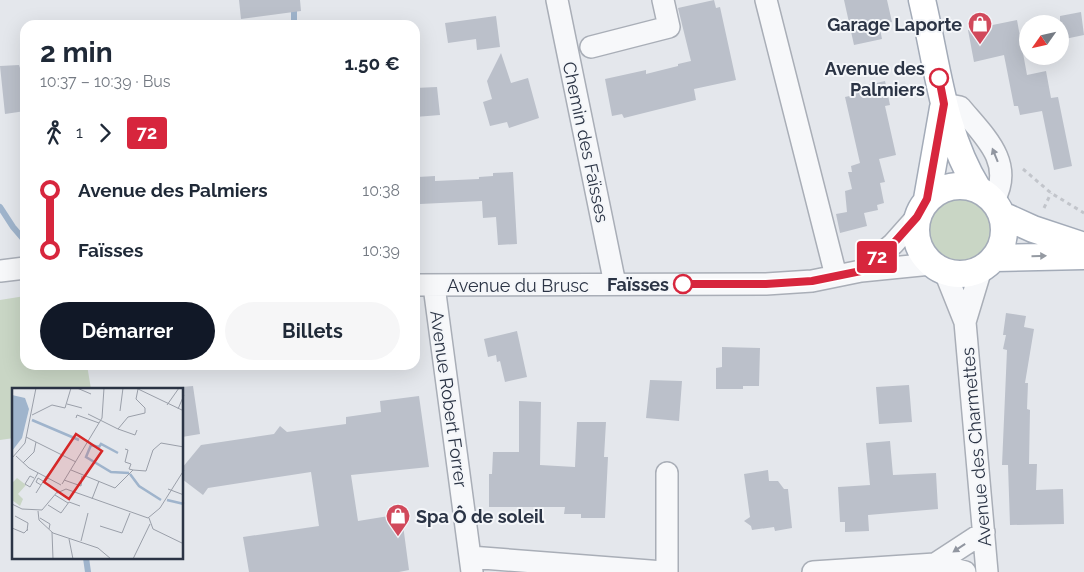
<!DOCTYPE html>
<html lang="fr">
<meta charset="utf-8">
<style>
:root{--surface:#fff;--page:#f6f6f7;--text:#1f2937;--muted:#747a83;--accent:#111827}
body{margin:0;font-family:Raleway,sans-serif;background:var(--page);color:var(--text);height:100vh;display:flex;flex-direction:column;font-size:19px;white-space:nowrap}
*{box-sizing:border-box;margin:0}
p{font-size:16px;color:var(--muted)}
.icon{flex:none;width:28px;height:28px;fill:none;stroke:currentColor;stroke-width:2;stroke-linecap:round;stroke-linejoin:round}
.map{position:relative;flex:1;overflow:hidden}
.panel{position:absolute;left:20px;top:20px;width:400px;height:350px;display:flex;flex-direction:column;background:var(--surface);border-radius:15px;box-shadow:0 5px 20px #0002}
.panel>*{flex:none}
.badge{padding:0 10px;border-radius:4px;font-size:18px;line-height:32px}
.needle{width:32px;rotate:236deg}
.controls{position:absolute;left:1019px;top:15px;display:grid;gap:10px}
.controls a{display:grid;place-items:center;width:50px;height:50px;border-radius:50%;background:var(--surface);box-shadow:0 5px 20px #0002;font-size:25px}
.map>.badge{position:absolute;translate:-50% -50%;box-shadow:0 0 0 2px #fff}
.legs{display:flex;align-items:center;gap:8px;height:55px;padding:0 20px;font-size:16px}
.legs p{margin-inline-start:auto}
.summary{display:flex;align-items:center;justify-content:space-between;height:85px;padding:0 20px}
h1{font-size:28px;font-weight:700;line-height:38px}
.action{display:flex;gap:10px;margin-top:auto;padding:10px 20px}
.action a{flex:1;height:58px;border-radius:30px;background:var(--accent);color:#fff;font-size:20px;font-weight:700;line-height:58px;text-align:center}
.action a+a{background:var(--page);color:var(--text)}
ul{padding:0 20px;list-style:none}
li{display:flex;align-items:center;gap:18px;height:60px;font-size:19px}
li i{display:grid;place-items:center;width:8px;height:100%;margin:0 6px;background:currentColor}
li i::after{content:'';width:12px;height:12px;margin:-6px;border:4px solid;border-radius:50%;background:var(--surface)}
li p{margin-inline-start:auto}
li:first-child i{background:linear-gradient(#0000 50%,currentColor 0)}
li:last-child i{background:linear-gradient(currentColor 50%,#0000 0)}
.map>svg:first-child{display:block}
.green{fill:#c9d6c5}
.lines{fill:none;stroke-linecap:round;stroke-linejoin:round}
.stream{stroke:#9fb4cc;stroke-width:6}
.building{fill:#bbc0ca}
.minor-casing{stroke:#a9aeb7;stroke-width:24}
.major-casing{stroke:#a3abb8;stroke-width:29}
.path{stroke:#c2c5cb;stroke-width:3;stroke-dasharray:4 4;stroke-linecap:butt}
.minor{stroke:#f7f8fa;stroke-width:21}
.major{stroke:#fff;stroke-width:26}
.oneway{fill:#9196a0}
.oneway2{fill:#959aa2}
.line-1-casing{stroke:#fff;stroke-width:11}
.line-1{stroke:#d7263d;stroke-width:8}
.stop-1-dot{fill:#fff;stroke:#d7263d;stroke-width:2.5}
.labels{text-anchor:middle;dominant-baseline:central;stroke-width:4;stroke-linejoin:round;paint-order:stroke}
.poi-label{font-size:18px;font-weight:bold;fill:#2b3445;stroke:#f4f6f9;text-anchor:end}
.stop-label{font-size:18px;font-weight:bold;fill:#2b3445;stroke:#f4f6f9;text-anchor:end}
.street-label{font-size:18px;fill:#2b3445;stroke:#f4f6f9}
.inset-river{fill:none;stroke:#9fb4cc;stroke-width:2.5}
.inset-road{fill:none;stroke:#9a9fa9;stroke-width:1}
.view{fill:#d62828;fill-opacity:0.15;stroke:#d62828;stroke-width:2.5}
.inset-edge{fill:none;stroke:#2b3445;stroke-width:2.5}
</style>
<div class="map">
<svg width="1084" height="572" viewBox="0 0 1084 572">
<rect width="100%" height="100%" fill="#e4e7ec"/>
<path class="green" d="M964,185l14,4 27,41 -3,15 -33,29h-12l-26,-10 -9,-10 -7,-24c16,-27 15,-43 49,-45z
M25,296v69h62l4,24 -77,1v48l-14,2v-140z"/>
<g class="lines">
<path class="stream" d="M294,0v25
M0,207l13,20 12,14
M86,558l2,14"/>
</g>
<path class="building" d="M239,0h61l1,11 -60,8z
M714,0l2,8 4,-1 16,73 -42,9 2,11 -72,18 -2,-4 -10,2 -7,-37 41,-9v4l32,-8v-2l13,-3 -13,-53z
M844,0h43l5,22 -13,2 3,15 -28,6z
M1081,12l3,23 -24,5v-24z
M496,16l4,31 -23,3 -1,-11 -28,4 -3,-20z
M1017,20l10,55 19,-4 5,27 7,-1 14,69 -18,4 -12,-59 -22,4 -2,-9h-4l-10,-51 -30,7 -6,-32z
M501,53l10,30 17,-5 11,40 -30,10 -2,-6 -17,4 -7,-24 9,-3 -5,-18z
M19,65l1,3 5,-1v44l-20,3 -5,-48z
M885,81l5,24 -5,1 11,49 -17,4 6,23 -5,1 4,20 -7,2 1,5 -14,3 3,13 -27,7 -4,-19 11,-2 -2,-21 7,-2 -4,-17h4l-1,-6 9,-3 -15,-66 9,-2v-3l6,-1 -1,-4z
M437,87l3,28 -25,2v-29z
M513,172l4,72 -19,1 -2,-28 -13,1 -1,-17 -62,3 -2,-27 17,-1v5l44,-2v-2l14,-1v-3z
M1006,313l20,3 -2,11 10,2 -9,54h3l-1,26 3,1 -1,54h8l-1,26 27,-1 1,35 -54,1 -2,-60h-6l5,-115 -4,-1 3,-14h-3z
M517,331l10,46 -22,5 -5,-21 -3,1 -1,-7 -8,2 -4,-18z
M722,347l38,1 -1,38h-16v3h-27v-21l6,-1z
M650,380l32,1 -3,40 -33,-3z
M909,385l3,37 -33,2 -3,-37z
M193,386l7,48 -18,3v-50z
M419,396l10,71 -78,8 7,46 37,-6 2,11 6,-1 6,45 -10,2h-150l-6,-35 76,-11 -8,-54 -103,16 -5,7 -21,-16v-11l19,-23 73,-11 6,-8 7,6 59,-8v-7l35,-5 -1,-11z
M519,401l22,1 -1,63 35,2 2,-45h29l-2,35h4l-3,61h-24v-4h-17l1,-7h-76v-33h3l1,-22h26z
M890,441l3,34 43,-2 2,36 -70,6 1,16 -24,1v-10h-5l-2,-35 32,-2 -4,-42z
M768,470l1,11h9l6,8h4l4,39 -17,3 -1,-4 -22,3 -1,-4 -7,-5 6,-4 -6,-43z"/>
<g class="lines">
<defs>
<path id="minor" d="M557,0l58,284
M766,0l70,276
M591,47l78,-20 -6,-27
M944,104l16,3c23,28 55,55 34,93
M0,271l25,-3
M861,271l32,-27 24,-27
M945,272l20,50 22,250
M415,285l351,-1 46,-3 49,-10 70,-7
M434,286l38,286
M965,322l16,-53
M470,557l193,15
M935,564l49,-32
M667,572v-99
M813,572l122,-8 30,8"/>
<path id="major" d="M922,0c15,63 21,133 56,189
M916 230a44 44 0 1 1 88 0a44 44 0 1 1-88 0Z
M927,199l16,-91
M1002,215l31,14 51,17
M995,258l89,-2"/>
</defs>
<use href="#minor" class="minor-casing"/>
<use href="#major" class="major-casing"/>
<path class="path" d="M1023,169l28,24 33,20
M1044,208l7,-15"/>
<use href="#minor" class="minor"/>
<use href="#major" class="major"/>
</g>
<defs><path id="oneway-solid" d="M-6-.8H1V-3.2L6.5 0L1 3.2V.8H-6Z" transform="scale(1.25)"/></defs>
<g class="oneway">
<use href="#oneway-solid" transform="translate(995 155) rotate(-112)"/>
<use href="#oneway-solid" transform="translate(959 548) rotate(146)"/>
</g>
<use class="oneway2" href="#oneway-solid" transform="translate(1039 256) rotate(-1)"/>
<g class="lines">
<defs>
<path id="line-1" d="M683,284h83l46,-3 49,-10 32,-27 24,-27 10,-18 17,-95 -5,-26"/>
</defs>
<use href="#line-1" class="line-1-casing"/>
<use href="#line-1" class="line-1"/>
</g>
<defs>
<symbol id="shop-pin" viewBox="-11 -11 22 30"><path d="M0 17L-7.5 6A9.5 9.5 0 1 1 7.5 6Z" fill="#d1495b" stroke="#f4f6f9"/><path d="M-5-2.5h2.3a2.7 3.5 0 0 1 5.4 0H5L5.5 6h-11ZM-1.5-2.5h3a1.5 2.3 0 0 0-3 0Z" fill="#fff"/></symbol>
</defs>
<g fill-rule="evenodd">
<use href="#shop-pin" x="966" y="10" width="28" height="38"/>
<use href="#shop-pin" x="384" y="502" width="28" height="38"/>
</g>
<g class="stop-1-dot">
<circle cx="939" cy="78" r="9"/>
<circle cx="683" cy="284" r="9"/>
</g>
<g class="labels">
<g class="poi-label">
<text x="962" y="24">Garage Laporte</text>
<text x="416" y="516" text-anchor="start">Spa Ô de soleil</text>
</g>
<g class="stop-label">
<text x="925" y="68">Avenue des<tspan x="925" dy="21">Palmiers</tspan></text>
<text x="669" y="284">Faïsses</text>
</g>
<g class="street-label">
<text transform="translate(586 142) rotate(78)">Chemin des Faïsses</text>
<text x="518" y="285">Avenue du Brusc</text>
<text transform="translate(449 399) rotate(82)">Avenue Robert Forrer</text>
<text transform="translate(976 447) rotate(-95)">Avenue des Charmettes</text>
</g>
</g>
<g transform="translate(12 388)">
<rect width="171" height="171" fill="#e4e7ec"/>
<path d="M5,90l9,7 -8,9 5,5 -3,7 -8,-6v-17z" fill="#c9d6c5"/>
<path d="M0,7l13,3 4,11 -7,29 -10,13z" fill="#9fb4cc"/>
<path class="inset-river" d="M20,32l47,20M106,65l-17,-9 -2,3 -8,-2 -5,12 25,15 18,1M118,86l9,12 22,14M155,112l17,4"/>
<path class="inset-road" d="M65,0l14,6M124,0l48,23M55,16l15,4M155,17l12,-17M166,21l6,-14M108,23l3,-23M76,26l30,15 10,-12 17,-4v-5l-9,-9 2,-10M20,27l20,-10 13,3 6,-20M64,30l1,-3 22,8M106,41l17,6 2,-5M14,49l50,25M113,61l3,1 -3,12 6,2 -2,5 4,1M4,68l13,12 32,17M0,70l13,-15 11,-55M11,75l11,-11 2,-10M59,82l44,18 18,-18 13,1 7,-21 8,-7 23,4M34,89l17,-22M22,90l-4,-2 -5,8 5,3 8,-14M52,92l17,6 1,-10M50,96l40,-66 2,-30M29,97l-5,-3 2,-4 5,3M156,101l16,6M24,105l10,-16M45,105l9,-4 82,29 12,-10 24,-38M43,107l13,8M80,111l7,-18M0,116l10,5 20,1 16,-19M36,117l13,8 8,-11 11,4M26,123l1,9 14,13 45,15 13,11M3,128l13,7 -1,8M28,130l10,6 -1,5M137,130l4,11 31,15M88,138l22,7 8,-20M0,140l12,5 4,-4M40,144l1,27M57,151l4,20M69,153l7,-28M121,171l17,-35"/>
<path class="view" d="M64,46l26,17 -33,48 -25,-17z"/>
<rect width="171" height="171" class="inset-edge"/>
</g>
</svg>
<div class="controls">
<a><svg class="needle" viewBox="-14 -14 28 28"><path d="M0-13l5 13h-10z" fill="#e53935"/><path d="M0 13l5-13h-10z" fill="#747a83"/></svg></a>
</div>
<b class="badge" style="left:877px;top:257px;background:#d7263d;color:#fff">72</b>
<section class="panel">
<div class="summary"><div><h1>2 min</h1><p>10:37 – 10:39 · Bus</p></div><b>1.50 €</b></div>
<div class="legs"><svg class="icon" aria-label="walk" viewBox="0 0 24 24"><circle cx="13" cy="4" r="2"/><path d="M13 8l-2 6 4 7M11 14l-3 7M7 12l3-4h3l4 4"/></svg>1<svg class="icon" aria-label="forward" viewBox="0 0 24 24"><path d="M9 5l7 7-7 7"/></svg><b class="badge" style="background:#d7263d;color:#fff">72</b></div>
<ul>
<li><i style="color:#d7263d"></i><b>Avenue des Palmiers</b><p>10:38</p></li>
<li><i style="color:#d7263d"></i><b>Faïsses</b><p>10:39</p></li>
</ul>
<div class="action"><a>Démarrer</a><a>Billets</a></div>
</section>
</div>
